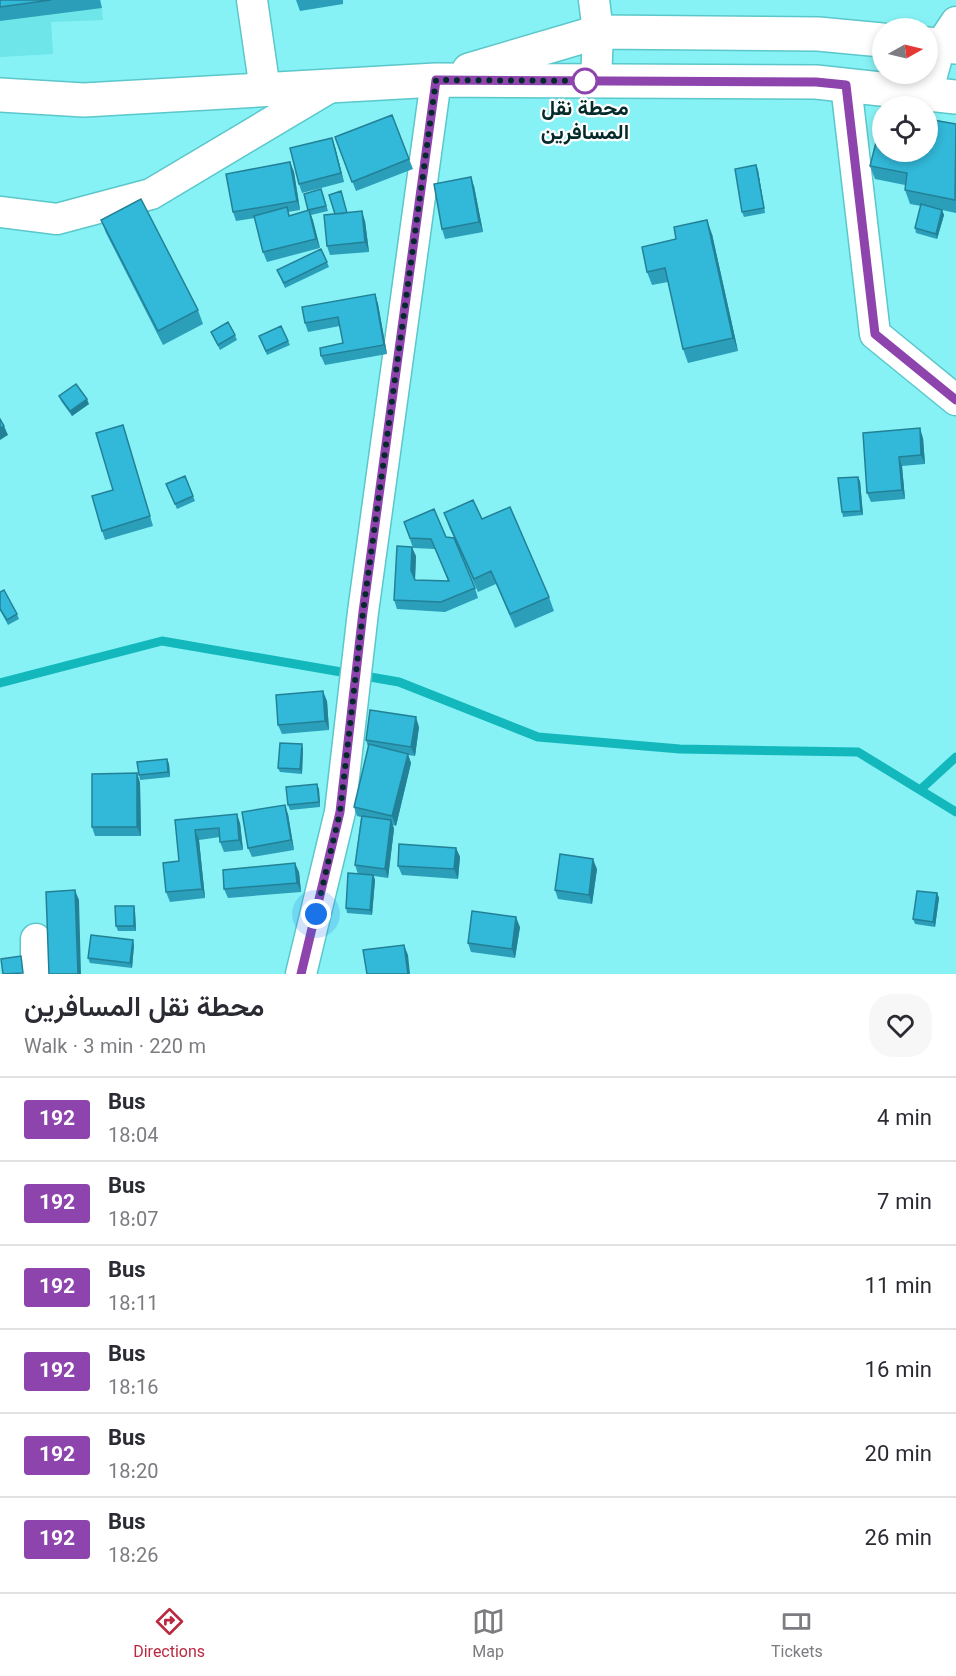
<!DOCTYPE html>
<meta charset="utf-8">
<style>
:root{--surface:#fff;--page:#f7f7f7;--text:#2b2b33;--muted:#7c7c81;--line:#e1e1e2;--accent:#ba2940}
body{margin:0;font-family:Georgia,Vazirmatn,serif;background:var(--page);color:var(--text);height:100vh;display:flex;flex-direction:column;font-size:22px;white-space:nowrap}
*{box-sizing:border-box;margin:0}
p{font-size:20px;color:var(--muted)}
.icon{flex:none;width:33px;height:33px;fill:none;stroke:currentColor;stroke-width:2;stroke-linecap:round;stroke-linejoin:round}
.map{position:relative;height:974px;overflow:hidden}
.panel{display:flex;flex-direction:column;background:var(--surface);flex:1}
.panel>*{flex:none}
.badge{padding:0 12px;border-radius:4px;font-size:21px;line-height:39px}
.needle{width:39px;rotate:82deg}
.fabs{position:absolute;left:872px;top:18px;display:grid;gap:12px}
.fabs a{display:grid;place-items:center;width:66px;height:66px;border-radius:50%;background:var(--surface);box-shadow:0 3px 9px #0003;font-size:30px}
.you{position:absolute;width:30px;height:30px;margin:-15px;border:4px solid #fff;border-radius:50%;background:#1a73e8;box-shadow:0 0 0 9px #1a73e833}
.map>.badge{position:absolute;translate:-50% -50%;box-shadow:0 0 0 3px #fff}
.round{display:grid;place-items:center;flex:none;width:63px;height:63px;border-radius:24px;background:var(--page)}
.overview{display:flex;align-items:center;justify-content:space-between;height:102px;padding:0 24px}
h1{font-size:28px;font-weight:600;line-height:45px}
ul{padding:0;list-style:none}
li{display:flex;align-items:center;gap:18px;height:84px;padding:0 24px;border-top:2px solid var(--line)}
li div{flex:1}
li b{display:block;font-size:22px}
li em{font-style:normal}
li .badge{min-width:66px;font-weight:700;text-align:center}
.menu{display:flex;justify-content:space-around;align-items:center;height:84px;border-top:2px solid var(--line);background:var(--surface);font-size:16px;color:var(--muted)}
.menu a{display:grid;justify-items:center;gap:3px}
.menu .current{color:var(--accent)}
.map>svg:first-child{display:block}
.built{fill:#6de5e9}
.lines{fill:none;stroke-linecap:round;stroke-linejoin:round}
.stream{stroke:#13b8bd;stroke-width:9}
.street-casing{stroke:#5bc7ca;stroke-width:33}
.secondary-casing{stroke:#5bc7ca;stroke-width:36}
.street{stroke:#fff;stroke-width:30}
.secondary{stroke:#fff;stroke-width:33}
.wall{fill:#2b9eba}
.shaded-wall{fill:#238197}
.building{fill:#32b8d8;stroke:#238197;stroke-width:1.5}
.line-casing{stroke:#fff;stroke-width:14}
.line{stroke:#8e44ad;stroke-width:9}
.walk{stroke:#052a2b;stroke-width:6;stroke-dasharray:0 10.8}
.stop-dot{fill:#fff;stroke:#8e44ad;stroke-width:3}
.labels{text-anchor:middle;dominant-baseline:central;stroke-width:4.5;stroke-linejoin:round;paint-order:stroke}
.stop-label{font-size:21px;font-weight:bold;fill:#052a2b;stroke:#fefefe}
</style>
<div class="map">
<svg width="956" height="974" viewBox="0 0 956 974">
<rect width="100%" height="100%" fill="#87f2f5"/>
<path class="built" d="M0,0h101l2,20 -52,2 2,32 -53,3z"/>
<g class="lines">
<path class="stream" d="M0,683l162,-42 237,41 139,55 142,12 178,3 98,60
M920,790l36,-33"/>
<defs>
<path id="street" d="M252,0l13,90
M594,0l4,32 -2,49
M846,85l29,249 81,66
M927,94l13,-48 16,-24
M0,212l57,7 94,-25 181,-108
M36,939v35
M301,974l39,-162 23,-200 73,-532"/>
<path id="secondary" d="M927,44l29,3
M469,70l129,-38 220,2 64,6
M0,95l84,5 352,-20 380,2 140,15"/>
</defs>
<use href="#street" class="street-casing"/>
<use href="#secondary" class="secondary-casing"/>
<use href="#street" class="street"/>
<use href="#secondary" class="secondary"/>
</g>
<path class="wall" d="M0,0h100l2,8 -102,13z
M296,0h47v4l-43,7z
M392,115l21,54 -57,22 -21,-54z
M956,124v89l-14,-3 2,5 -7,24 -21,-6 -1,-5 6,-22 -11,-2 -5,-14v-5l-30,-6 -5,-13z
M332,138l3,9 9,35 -42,11 -3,-9z
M290,162l4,10 6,38 -12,2 2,4 18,-5 15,-17 5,17 -17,4 9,33 -53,14 -4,-10 -8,-34 -19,3 -3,-9z
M758,170l7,43 -21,4 -2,-5z
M474,186l9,46 -38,7 -3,-10z
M348,213l17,8 4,31 -39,3 -3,-9z
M101,220l97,90 5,14 -40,21 -57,-112z
M712,234l26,117 -50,12 -5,-14 -15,-67 -16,3 -5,-13z
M327,262l2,5 -44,21 -8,-18z
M375,294l3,10 9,50 -62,11 -4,-9 22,-13 -3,-17 -32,6 -3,-9z
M211,332l24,3 2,5 -17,10z
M261,341h27l2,4 -23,10z
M59,396l30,8 -17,12 -11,-15z
M123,425l30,101 -48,14 -3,-9 11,-41z
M863,433l60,5 2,26 -23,2 3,33 -34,3 -4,-9z
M185,476l10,25 -18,8 -11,-25z
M860,481l3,34 -20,2 -1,-5z
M444,513l38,6 67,78 5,14 -39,17 -19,-44 -18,8 -29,-65z
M404,522l42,15 29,51 3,10 -33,14 -48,-3 -3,-9 22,-44 -1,24 33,1 -13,-32 -22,-1z
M0,592l17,22 2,5 -11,6 -8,-15z
M327,701l2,29 -47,4 -4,-9z
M419,727l-4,29 -7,-1 3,8 -15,63 -3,-1 1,4 -6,49 -14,-2 1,4 -3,35 -25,-2 -1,-5 12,-34 -3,-9 6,-48 -4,-1 -3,-9 14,-60 -2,-7z
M303,749l-1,25 -22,-2 -2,-4z
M167,759l2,5 1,13 -30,3 -1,-5z
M137,773l3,10 1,53h-46l-3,-9z
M319,789l1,18 -30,3 -2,-5z
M288,814l6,36 -42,7 -4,-9z
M175,820l65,3 3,27 -19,2 -4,-10v-5l-21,3 6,58 -35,4 -4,-10 13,-31z
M456,848l4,9 -2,22 -56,-4 -4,-9z
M597,869l-5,35 -34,-5 -3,-9z
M299,872l2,20 -73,6 -4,-9z
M937,893l2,5 -4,29 -20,-3 -2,-5z
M134,906l1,5 1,20h-18l-2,-5z
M520,927l-5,31 -44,-6 -3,-9z
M134,945l-2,23 -42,-5 -2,-5z"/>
<path class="shaded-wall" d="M332,138l3,9 9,35 -3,-9z
M290,162l4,10 6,38 -3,-9z
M756,165l2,5 7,43 -1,-5z
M471,177l3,9 9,46 -4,-10z
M309,210l4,10 7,28 -4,-9z
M942,210l2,5 -7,24 -1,-5z
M362,211l3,10 4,31 -4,-10z
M707,220l5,14 26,117 -5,-13z
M375,294l3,10 9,50 -3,-9z
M87,399l2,5 -17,12 -2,-5z
M4,426l4,9 -8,5v-12z
M920,428l3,10 2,26 -4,-9z
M899,457l3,9 3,33 -3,-9z
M858,477l2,4 3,34 -2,-4z
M412,547l4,9 -1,23 -4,-9z
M323,691l4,10 2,29 -4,-9z
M416,717l3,10 -4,29 -4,-9z
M302,744l1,5 -1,25 -2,-5z
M408,754l3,9 -15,63 -4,-10z
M167,759l2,5 1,13 -2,-5z
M137,773l3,10 1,53 -4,-9z
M317,784l2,5 1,18 -1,-5z
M285,805l3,9 6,36 -3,-10z
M237,814l3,9 3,27 -4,-10z
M391,820l3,9 -6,49 -3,-9z
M195,830l4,10 6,58 -3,-9z
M456,848l4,9 -2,22 -4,-10z
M593,859l4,10 -5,35 -3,-9z
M295,863l4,9 2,20 -4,-9z
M373,875l2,5 -3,35 -2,-5z
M75,890l4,10 2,74h-3z
M937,893l2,5 -4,29 -2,-5z
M134,906l1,5 1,20 -2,-5z
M516,917l4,10 -5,31 -3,-9z
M133,940l1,5 -2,23 -2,-5z
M404,945l4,10 2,19h-2z"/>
<path class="building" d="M0,0h51l-51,7z
M392,115l17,44 -57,23 -17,-45z
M882,119v33h45v-33l29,5 -1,76 -50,-10 2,-17 -37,-7z
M332,138l9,35 -42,11 -9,-36z
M290,162l7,39 -64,11 -7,-38z
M756,165l8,43 -22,4 -7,-43z
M471,177l8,45 -37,7 -8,-45z
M321,189l5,17 -18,4 -4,-16z
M341,191l6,22 -12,1 -6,-19z
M141,199l57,111 -40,21 -57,-111z
M921,204l21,6 -6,24 -21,-6z
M287,207l2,9 20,-6 7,29 -53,13 -9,-36z
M362,211l3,31 -38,4 -3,-31z
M707,220l26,118 -50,11 -18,-81 -18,4 -5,-25 34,-8 -2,-12z
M321,249l6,13 -43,21 -7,-13z
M375,294l9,51 -63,11 -1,-8 23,-5 -5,-26 -33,6 -3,-16z
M228,322l7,13 -17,10 -7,-13z
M281,326l7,15 -22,10 -7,-15z
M76,384l11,15 -17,12 -11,-15z
M0,419l4,7 -4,2z
M123,425l27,91 -48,15 -10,-35 21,-6 -17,-57z
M920,428l1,27 -22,2 3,33 -35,3 -4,-60z
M185,476l8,20 -18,8 -9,-20z
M858,477l3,34 -19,1 -4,-34z
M473,500l9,19 28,-12 39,90 -39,17 -19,-43 -17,8 -30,-66z
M434,509l12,28 8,1 21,50 -34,14 -47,-2 3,-54 15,1 -1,23 4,10 34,1 -18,-42 -21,-1 -6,-16z
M4,590l13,24 -10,6 -7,-11v-17z
M323,691l2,30 -47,4 -2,-30z
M370,710l46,7 -5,30 -45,-7z
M280,743l22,1 -2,25 -22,-1z
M369,744l39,10 -16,62 -38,-9z
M167,759l1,13 -29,3 -2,-13z
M137,773v54h-45v-53z
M317,784l2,18 -31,3 -2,-18z
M285,805l6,35 -43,8 -6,-36z
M237,814l2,26 -19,2 -1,-14 -24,2 7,59 -36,3 -3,-29 16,-2 -4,-41z
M362,816l29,4 -6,49 -30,-4z
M399,844l57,4 -2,21 -56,-3z
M560,854l33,5 -4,36 -34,-5z
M295,863l2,20 -73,6 -1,-19z
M348,873l25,2 -3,35 -24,-2z
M75,890l3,84h-29l-3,-82z
M917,891l20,2 -4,29 -20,-3z
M115,906h19v20h-18z
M472,911l44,6 -4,32 -44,-6z
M91,935l42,5 -3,23 -42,-5z
M404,945l4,29h-41l-4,-24z
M21,956l2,17 -20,1 -2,-15z"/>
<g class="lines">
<defs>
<path id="line" d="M301,974l39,-162 23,-200 73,-532 380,2 30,3 29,249 81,66"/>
</defs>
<use href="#line" class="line-casing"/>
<use href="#line" class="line"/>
<path class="walk" d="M316,914l24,-102 23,-200 73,-532 160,1h-11"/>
</g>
<circle class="stop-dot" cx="585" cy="81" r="12"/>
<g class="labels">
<g class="stop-label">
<text x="585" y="109">محطة نقل<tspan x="585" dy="24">المسافرين</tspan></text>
</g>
</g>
</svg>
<div class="fabs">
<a><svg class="needle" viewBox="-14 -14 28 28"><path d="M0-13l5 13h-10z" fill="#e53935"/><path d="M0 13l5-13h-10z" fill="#7c7c81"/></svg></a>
<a><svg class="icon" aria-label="locate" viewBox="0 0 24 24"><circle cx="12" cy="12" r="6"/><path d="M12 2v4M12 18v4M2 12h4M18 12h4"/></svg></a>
</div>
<div class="you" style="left:316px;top:914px"></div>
</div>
<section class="panel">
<div class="overview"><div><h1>محطة نقل المسافرين</h1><p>Walk · 3 min · 220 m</p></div><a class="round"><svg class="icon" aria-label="heart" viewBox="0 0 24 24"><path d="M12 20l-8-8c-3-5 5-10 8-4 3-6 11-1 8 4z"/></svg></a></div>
<ul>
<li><span class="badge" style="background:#8e44ad;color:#fff">192</span><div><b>Bus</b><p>18:04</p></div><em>4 min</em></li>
<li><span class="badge" style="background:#8e44ad;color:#fff">192</span><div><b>Bus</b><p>18:07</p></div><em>7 min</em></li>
<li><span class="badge" style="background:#8e44ad;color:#fff">192</span><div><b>Bus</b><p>18:11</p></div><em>11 min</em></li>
<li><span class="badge" style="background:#8e44ad;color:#fff">192</span><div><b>Bus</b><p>18:16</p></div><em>16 min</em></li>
<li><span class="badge" style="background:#8e44ad;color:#fff">192</span><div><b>Bus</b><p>18:20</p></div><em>20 min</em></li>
<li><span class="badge" style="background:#8e44ad;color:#fff">192</span><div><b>Bus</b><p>18:26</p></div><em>26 min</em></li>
</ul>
</section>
<nav class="menu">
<a class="current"><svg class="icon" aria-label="directions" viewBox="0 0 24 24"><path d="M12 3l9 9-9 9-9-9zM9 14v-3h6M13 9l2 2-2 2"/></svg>Directions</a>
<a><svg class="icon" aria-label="map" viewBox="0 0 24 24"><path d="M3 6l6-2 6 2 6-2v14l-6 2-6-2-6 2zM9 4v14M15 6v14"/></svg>Map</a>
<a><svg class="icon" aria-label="tickets" viewBox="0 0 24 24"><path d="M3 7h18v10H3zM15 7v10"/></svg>Tickets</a>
</nav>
